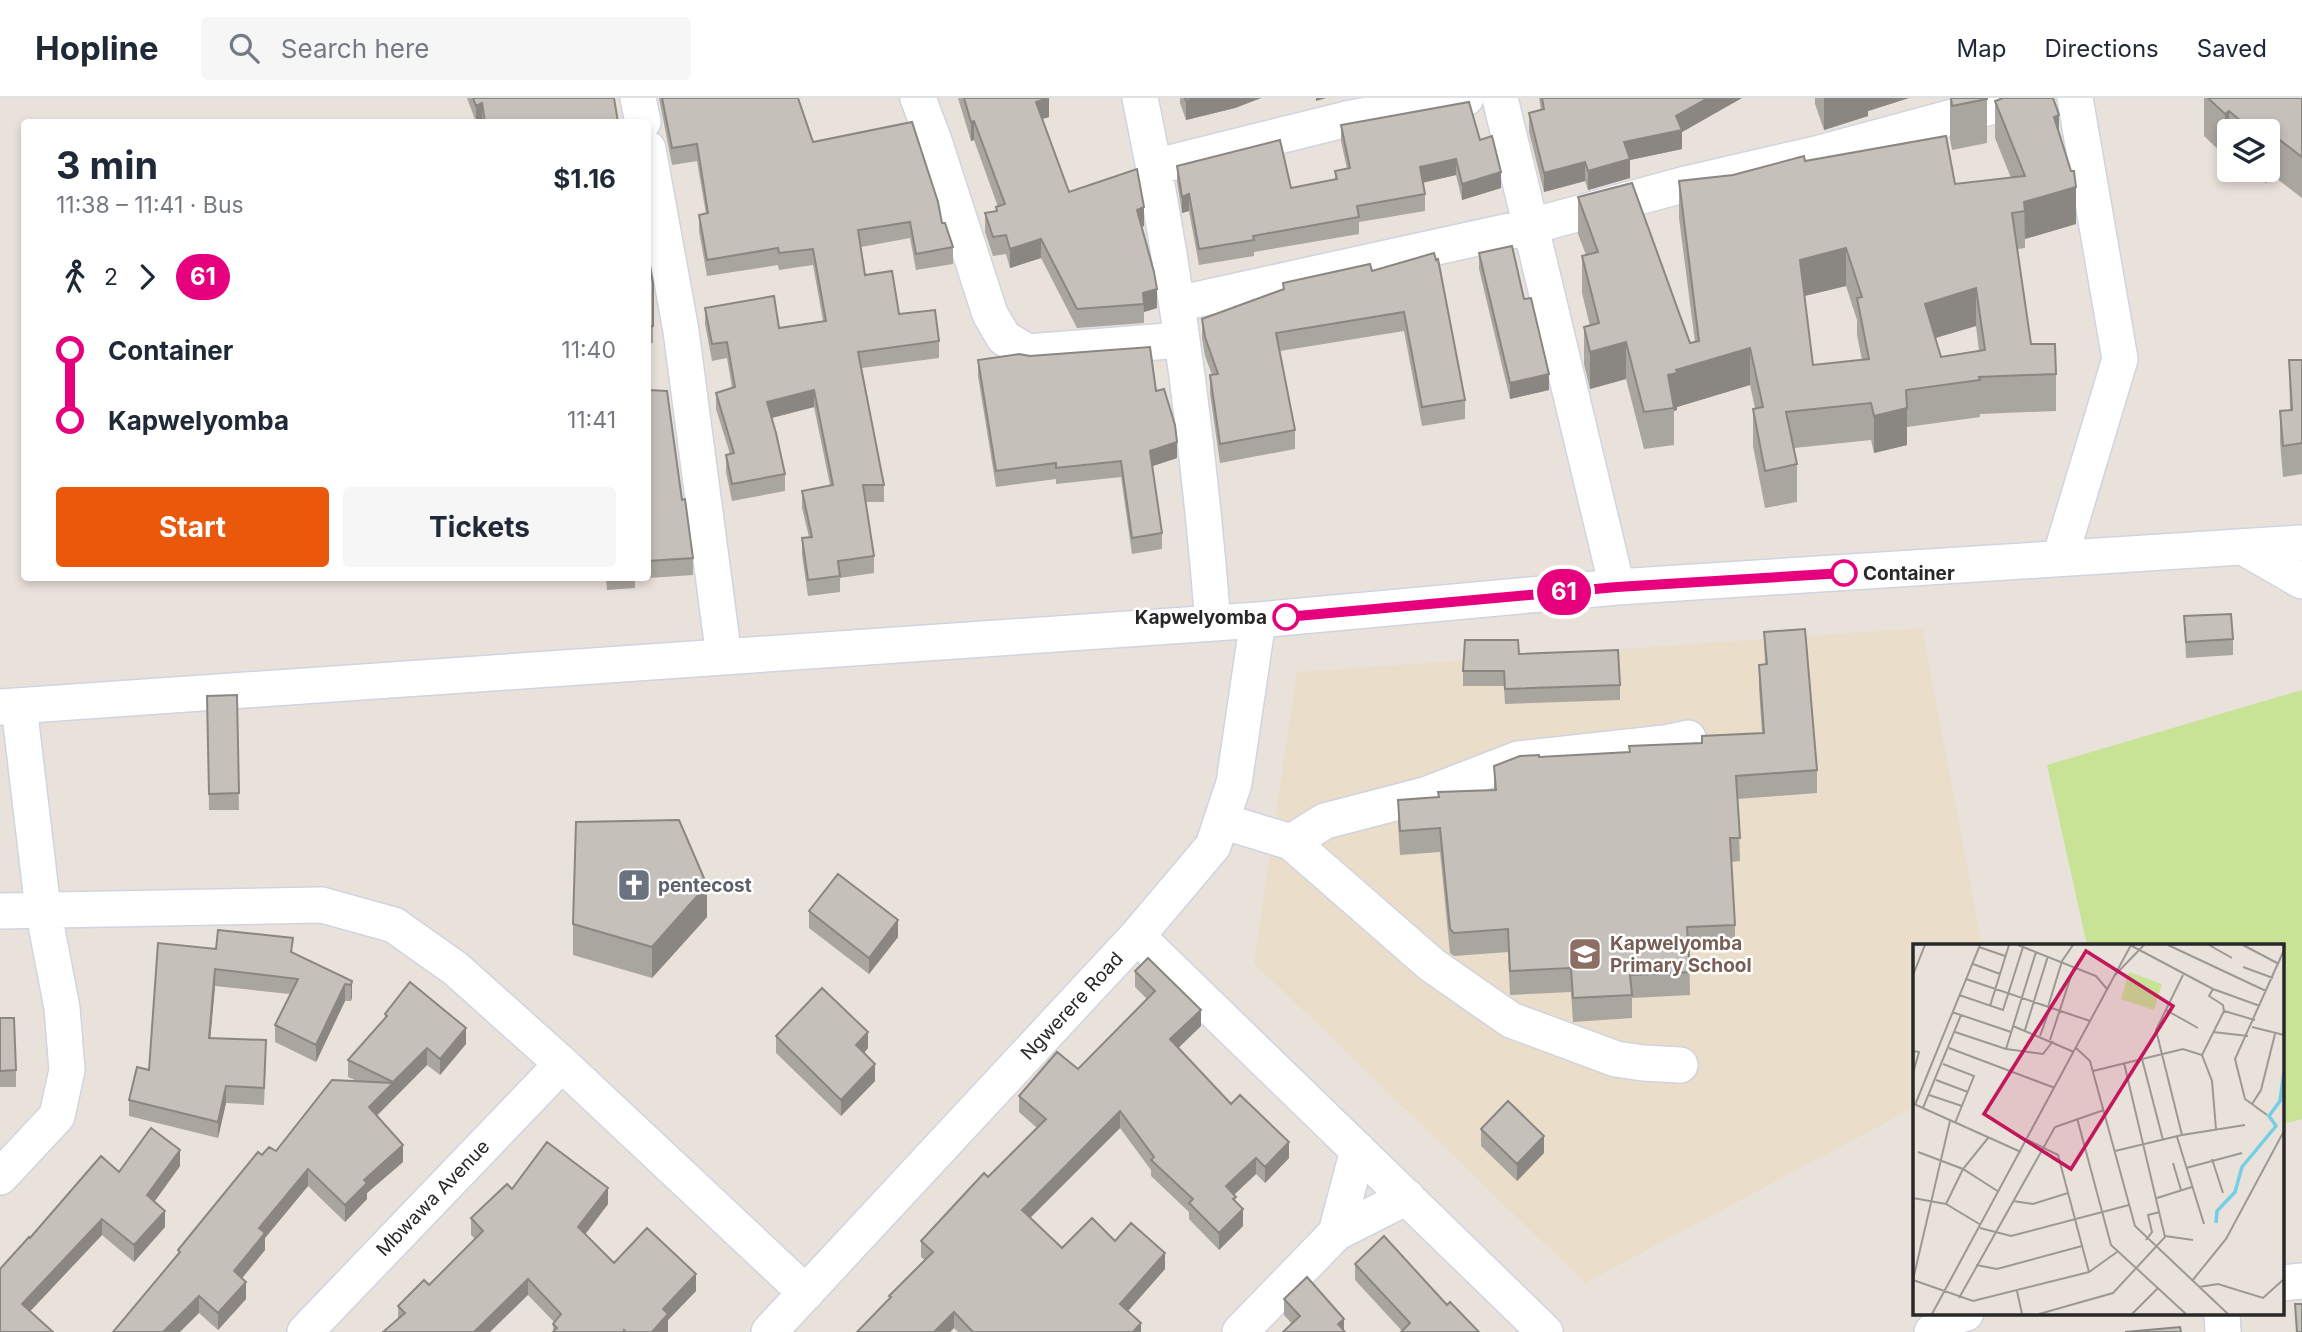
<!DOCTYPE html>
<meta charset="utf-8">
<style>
:root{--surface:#fff;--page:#f6f6f7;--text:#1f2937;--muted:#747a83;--line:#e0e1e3;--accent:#ea580c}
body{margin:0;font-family:Inter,sans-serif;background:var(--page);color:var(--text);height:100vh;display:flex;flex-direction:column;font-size:26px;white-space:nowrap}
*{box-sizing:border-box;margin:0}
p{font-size:23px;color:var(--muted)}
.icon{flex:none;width:38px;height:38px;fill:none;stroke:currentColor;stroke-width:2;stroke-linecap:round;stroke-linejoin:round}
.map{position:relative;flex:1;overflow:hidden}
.sheet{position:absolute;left:21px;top:21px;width:630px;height:462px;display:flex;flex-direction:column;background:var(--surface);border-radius:7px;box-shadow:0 4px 10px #0003}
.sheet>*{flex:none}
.badge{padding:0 14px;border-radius:23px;font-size:24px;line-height:46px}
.tools{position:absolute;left:2217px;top:21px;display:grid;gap:14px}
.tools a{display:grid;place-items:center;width:63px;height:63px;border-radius:7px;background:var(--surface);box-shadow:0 4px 10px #0003;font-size:35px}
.map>.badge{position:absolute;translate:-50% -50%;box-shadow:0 0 0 4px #fff}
.legs{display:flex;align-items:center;gap:10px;height:77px;padding:0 35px;font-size:23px}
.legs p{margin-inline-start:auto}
.headline{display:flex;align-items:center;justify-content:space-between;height:119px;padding:0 35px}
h1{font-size:38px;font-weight:700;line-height:52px}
.action{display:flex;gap:14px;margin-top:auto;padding:14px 35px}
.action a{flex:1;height:80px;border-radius:7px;background:var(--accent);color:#fff;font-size:28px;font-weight:700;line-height:80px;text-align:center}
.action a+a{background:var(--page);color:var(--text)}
ul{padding:0 35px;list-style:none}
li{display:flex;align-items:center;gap:24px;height:70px;font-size:26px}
li i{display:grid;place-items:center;width:10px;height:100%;margin:0 9px;background:currentColor}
li i::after{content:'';width:18px;height:18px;margin:-9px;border:5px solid;border-radius:50%;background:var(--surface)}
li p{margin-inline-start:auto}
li:first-child i{background:linear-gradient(#0000 50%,currentColor 0)}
li:last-child i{background:linear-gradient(currentColor 50%,#0000 0)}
header{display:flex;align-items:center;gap:42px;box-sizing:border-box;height:98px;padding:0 35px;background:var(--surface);border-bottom:2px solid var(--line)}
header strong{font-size:33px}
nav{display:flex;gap:38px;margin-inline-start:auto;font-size:24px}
.search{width:490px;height:63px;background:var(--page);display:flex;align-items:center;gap:18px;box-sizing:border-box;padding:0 24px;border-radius:7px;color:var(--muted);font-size:26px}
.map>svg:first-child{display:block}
.education{fill:#eaddca}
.pitch{fill:#c8e396}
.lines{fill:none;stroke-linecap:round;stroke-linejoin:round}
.minor-casing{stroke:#d0d4e0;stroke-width:38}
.minor{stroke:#fff;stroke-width:35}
.wall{fill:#a9a59f;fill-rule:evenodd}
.shaded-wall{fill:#8a8682}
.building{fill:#c5c0b9;stroke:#8a8682;stroke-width:2;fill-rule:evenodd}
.line-1-casing{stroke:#fff;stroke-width:16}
.line-1{stroke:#e6007e;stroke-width:10}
.stop-1-dot{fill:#fff;stroke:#e6007e;stroke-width:3.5}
.labels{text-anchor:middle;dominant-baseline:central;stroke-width:5;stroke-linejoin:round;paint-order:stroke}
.stop-label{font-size:19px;font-weight:bold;fill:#282828;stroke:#fff;text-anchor:start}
.worship-label{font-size:19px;font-weight:bold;fill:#5b616d;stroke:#fff;text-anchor:start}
.education-label{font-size:19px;font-weight:bold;fill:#785e54;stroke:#fff;text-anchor:start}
.street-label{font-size:19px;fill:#282828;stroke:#fff}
.inset-river{fill:none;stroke:#74cfe5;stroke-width:3.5}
.inset-road{fill:none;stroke:#9c9893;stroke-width:2}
.view{fill:#c2185b;fill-opacity:0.15;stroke:#c2185b;stroke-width:3.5}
.inset-edge{fill:none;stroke:#282828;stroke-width:3.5}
</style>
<header>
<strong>Hopline</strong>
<div class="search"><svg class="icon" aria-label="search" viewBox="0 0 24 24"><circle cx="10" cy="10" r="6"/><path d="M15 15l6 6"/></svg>Search here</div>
<nav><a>Map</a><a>Directions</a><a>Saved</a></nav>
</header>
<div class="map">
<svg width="2302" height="1234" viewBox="0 0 2302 1234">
<rect width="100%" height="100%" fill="#e9e2da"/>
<path class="education" d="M1922,530l60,317h-67v162l-330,176 -331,-320 43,-291z"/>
<path class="pitch" d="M2302,592v429l-19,5v-179h-196l-40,-180z"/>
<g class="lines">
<defs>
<path id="minor" d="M638,0l5,24
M918,0l16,43 56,173 14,24 24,14 153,-12
M1140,0c36,173 59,348 73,525
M1500,0l117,489
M648,51l33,182 43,326
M1154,69l197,-49 115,-20
M1177,206l355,-78 154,-42 134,-31 203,-55
M2243,449l59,34
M2060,460l60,-199 -45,-261
M0,609l1258,-87 359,-33 685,-44
M1222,723l69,21 141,123 79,55 105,39 27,4 37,2
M1291,744l34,-21 100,-26 93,-36 147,-16 23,-5
M0,813l322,-6 72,20 62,44 106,95 244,229
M1137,838l408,396
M0,1079l57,-61 10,-46 -5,-62 -19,-99 -24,-203
M1336,1135l22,-83
M2283,1185l19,-2
M2222,1215l1,19
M305,1234l257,-268
M769,1234l368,-396 76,-90 21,-63 24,-163
M1240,1234l96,-99 71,-36
M1932,1234l15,-13 19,-6"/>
</defs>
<use href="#minor" class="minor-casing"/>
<use href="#minor" class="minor"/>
</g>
<path class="wall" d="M467,0h147l4,24h-135l-1,-2 -6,2z
M659,0h139l15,44 129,81 11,24v17l-37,6 -6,-32 -49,9 4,28 34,39 40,27v17l-77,10 22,117v17h-18l8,54v17l-34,5v14l-32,4 -6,-41v-17l7,-1 -7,-29v-17l28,-6 -16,-78 -42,11 13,56v17l-53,10 -6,-29v-17l4,-1 -14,-45v-16l16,-5 -5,-30 -15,3 -7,-37v-16l74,20 44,-7 -10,-56 -34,5 -1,-5 -71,11 -8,-45v-16l7,-1 -9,-53 -25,4z
M958,0h91v19l-7,2 27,73 75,34 -2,1 15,81 -13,4v11l-67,5 -36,-70 -31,10 -4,-14 -13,2 -8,-24v-19l11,-2v-4h2l-24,-67 -3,1z
M1180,0h81l-26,10 -49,12 -6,-17z
M1539,0h203l-60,34v17l-52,11v18l-42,12 -3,-9 -41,11 -15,-60v-19l12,-3z
M1815,0h94l-41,13v5l-44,14 -9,-26z
M1950,0h37v45l-35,7 -2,-11z
M2204,0h98v100l-30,-23 -6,8 -17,-13h19v-39h-38v23l-1,-1 -4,3 -21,-20z
M1995,3l64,33 17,90 -51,15v9l-8,1 14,95 25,30v37l-76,3v3l-73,10v18l-33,8 -3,-13 -77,8 3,16v38l-32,6 -12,-62v-37l2,-1 -5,-23 -73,22v3l-3,1v34l-30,4 -18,-70 -36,10 -6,-25v-37l6,-1 -8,-33v-37l4,-1 -8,-21v-37l112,146 5,-1 -16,-124v-37l54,-6 72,-14 150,23 56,-6 -16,-40zM1846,188l11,34v15l5,25 -49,5 -9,-69zM1976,228l3,25 -38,6 -6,-19z
M1341,27l139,15 21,48 -39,12 -6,-25 -33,8 2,11v17l-66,11v12l-105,18v4l-55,9 -10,-54 -7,2 -5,-31v-16l114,22 44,-8v-9l12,-2 -6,-28z
M1434,155l31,147v19l-43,7 -18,-95 -124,20 15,79v19l-75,14 -10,-69v-19h2l-7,-19 -3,-18v-19l81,-29v-7l89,-12z
M1479,155l45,46 25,91 -39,9 -31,-130z
M648,157l5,28v60h-4l-1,33z
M978,262l178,31 21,67 -25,8 10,67v16l-30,5 -11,-77 -65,7v-5l-60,8 -18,-111z
M2289,262h13v114l-19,3 -3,-35v-31l10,-1z
M648,292l34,110 11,58v17l-58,4v9l-28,2 -1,-12h42z
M2184,518l49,23v16l-47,3z
M1764,534l53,138v23l-79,6 2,62 -9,1 4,63v23l-46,2 1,45 -58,3v20l-59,4 -2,-30 -61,3 -2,-43 -54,4 -4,-3 -10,-101 -40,3 -2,-32v-23l40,-3 56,-7v-24l45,-9 90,-5 73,-9 60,-10 -3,-45v-23l6,-1z
M1519,556l101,31v15l-115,4 -1,-18h-41v-15z
M237,597l2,115h-30l-2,-114z
M809,813l89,26 -29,37 -60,-46z
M707,819l-55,61 -79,-23v-31z
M216,851l77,4 59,28 -1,20h-6l-29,61 -41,-20v-17l15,-31 -75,-8 -5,52 56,18 -2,49 -38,-2 -8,35 -89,-22v-16l20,-30z
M1135,873l66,55 -23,22 53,56 58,54 -24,25 -9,-9 -22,21 9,31 -24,24 -30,-31v-7l-38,-36v-6l-31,-42 -90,90 32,30 53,-7 50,28 -37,42 13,21h-183l-4,-4 -4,4h-93l32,-33v-3l36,-36 -4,-3v-16l67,-64 49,-49 -18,-16v-16l59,-27 69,-70 -12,-12z
M385,916l81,30 -26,31 -13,-10 -50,51 26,46 -36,31v6l-22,23 -37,-36 -43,52v12l-23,28 4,21 -28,31 -19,-17 -21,-58v-5l84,-95 14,-4 81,-70 -9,-4v-17l37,-42z
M0,920l16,52v17h-16z
M776,938l92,12 -4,5 11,28 -34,35 -65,-63z
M1481,1031l63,24 -27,28 -36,-35z
M180,1068l-26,36 11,25 -31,35 -32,-27 -72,76 -30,21 119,-160z
M512,1091l96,15 -23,30 29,29 82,28 -28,29v12h-115v-8l1,-2 -26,-27 -130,24v-13l31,-21 46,-46 -4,-4v-17z
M1355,1166l92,41 -45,26 -47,-51z
M1284,1201l60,32 -52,-7 -8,-9z"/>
<path class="shaded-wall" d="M1049,0v19l-13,4v-19z
M1199,0h62l-26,10 -49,12v-19z
M1316,0h10l-10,3z
M1708,0h34l-60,34v17l-52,11v18l-42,12v-19l36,-29 52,-26z
M1824,0h85l-41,13v5l-44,14z
M482,5v17l-6,2v-16z
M2229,13v42l-4,3v-42z
M2059,17v37l-5,-35z
M974,23v19l-3,1v-19z
M2272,36v41l-6,8v-13h2v-31z
M1456,61v16l-36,8v-16z
M1585,64v19l-41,11v-19z
M1501,74v16l-39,12v-16z
M2076,89v37l-51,15 -1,-37z
M1189,96v17l-7,2v-16z
M1144,109v19l-7,3v-19z
M1041,141v19l-31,10v-19z
M1846,150v38l-46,11v-37z
M1976,190v38l-51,15v-37z
M1157,191v19l-13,4 -1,-19z
M1626,244v37l-36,10v-37z
M1750,250v37l-73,22v3l-3,1 -6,-36 8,-5z
M1549,276v16l-39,9v-16z
M814,292v17l-47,12v-17z
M1907,310v37l-33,8v-37z
M1177,344v16l-27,9v-16z
M707,787v32l-55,61v-31z
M898,822v17l-29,37v-16z
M215,871v17l-6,68v-16z
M352,883v17l-1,3v-16z
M345,886v17l-29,61v-17z
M1201,912v16l-31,30v-17z
M466,930v16l-26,31v-16z
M868,934v16l-12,14v-17z
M427,950v17l-34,34v-17z
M875,966v17l-34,35v-16z
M393,985v16l-24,24v-16z
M226,988v17l-8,35v-16z
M1120,1013v17l-98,98v-16z
M1544,1038v17l-27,28v-17z
M1289,1044v16l-24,25v-16z
M403,1047v17l-36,31v6l-22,23v-17l19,-25z
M180,1052v16l-33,46v-17z
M1256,1060v16l-30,28v-16z
M308,1071v17l-43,52v12l-31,38v-17l25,-43z
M608,1090v16l-30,40v-17z
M1243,1111v17l-24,24v-17z
M165,1113v16l-31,35v-17z
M102,1121v16l-80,85v-16z
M1165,1155v16l-45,51v-16z
M696,1176v17l-28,29v12h-16l11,-23z
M528,1181v16l-38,37h-15v-1z
M246,1184v17l-28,31v-17z
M199,1198v17l-19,19h-17z
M954,1214v16l-4,4h-16z
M1344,1221v13l-6,-8z
M1141,1225v9h-8z"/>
<path class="building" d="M473,0h141l4,24h-133l-3,-19 -6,3z
M662,0h136l15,44 99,-20 26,80 4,21h3l8,24 -37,7 -6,-32 -52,8 7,45 27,-4 7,43 36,-4 4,31 -81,11 26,133h-21l11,71 -36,5 2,15 -32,4 -6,-42 10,-1 -10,-46 31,-6 -19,-95 -47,12 9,31 9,41 -53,10 -6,-29 8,-2 -18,-60 19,-6 -8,-45 -15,2 -7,-36 69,-12 5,32 47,-7 -13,-72 -34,4 -1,-5 -71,12 -8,-45 9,-2 -11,-69 -25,4z
M964,0h84l-12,4 33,90 68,-23 7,38 -7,3 17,62 3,17 -14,4 1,11 -67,5 -36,-70 -31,10 -4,-14 -13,2 -8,-24 12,-2 -1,-4 9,-3 -31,-83 -3,1z
M1185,0h14l-13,3z
M1542,0h166l-32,18 6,14 -58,12 6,17 -42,12 -3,-9 -41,11 -15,-60 15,-4z
M1951,0h36v1l-35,7z
M2003,0h50l6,17 -5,2 17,54h3l2,16 -52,15 1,9 -13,2 19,131h24l1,30 -77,3 1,3 -74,10 1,18 -33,8 -3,-13 -85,9 11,52 -32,7 -12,-62 10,-2 -13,-59 -74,22 1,3 -9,2 6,33 -30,4 -18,-70 -36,10 -6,-25 15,-4 -17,-67 16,-4 -20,-55 54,-14 58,160 9,-2 -20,-160 54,-6 71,-19 1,5 141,-25 9,48 70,-8 -30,-75zM1846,150l16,49 -5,1 12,61 -56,6 -13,-105zM1976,190l9,62 -44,7 -16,-53z
M2208,0h94v59l-30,-23 -4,5v-8h-15l-24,-20 -4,3z
M1469,4l11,38 12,-4 9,36 -39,12 -6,-25 -36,8 5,27 -68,12 2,11 -106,19 1,4 -55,9 -10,-55 -7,3 -5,-31 103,-26 11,48 46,-9 -2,-8 15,-3 -9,-43z
M1512,148l12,53 7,-1 18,76 -39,9 -31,-130z
M1434,155l2,7 2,-1 27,141 -43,7 -18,-95 -128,21 19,97 -75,14 -10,-69 8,-1 -13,-37 -3,-18 82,-30 -1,-6 87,-19 2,7z
M648,157l5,28v43h-4l-1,33z
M1150,249l6,44 8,-2 11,36 2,17 -27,9 12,82 -30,5 -11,-77 -65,7v-5l-60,8 -18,-111 41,-6 11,2z
M2289,262h13v83l-19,3 -3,-35 12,-1z
M648,292l19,1 15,109 3,-1 8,59 -45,3z
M2231,516l2,25 -47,3 -2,-26z
M1805,531l12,141 -81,6 4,62h-10l5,87 -48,2 3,45 -60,3 2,20 -59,3 -2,-30 -61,3 -2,-42 -54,4 -4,-4 -10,-101 -40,3 -2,-31 41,-3 -1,-5 58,-2 -2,-24 26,-10 19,-1v2l91,-5 -1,-6 73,-3v-7l62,-3 -5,-68 8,-1 -3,-32z
M1465,542h53l1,14 99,-4 2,35 -115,4 -1,-18h-41z
M237,597l2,98 -30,1 -2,-98z
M679,722l28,65 -55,62 -79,-23 3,-102z
M838,776l60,46 -29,38 -60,-47z
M218,832l75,8 -2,14 61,29 -1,4 -6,-1 -29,61 -41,-20 23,-46 -83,-10 -6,69 57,2 -2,48 -38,-2 -8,36 -89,-22 8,-33 12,3 9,-127 58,6z
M1148,860l53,52 -31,29 61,65 9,-9 49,47 -24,25 -9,-9 -30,28 10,11 -3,2 10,10 -24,24 -30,-30 4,-4 -42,-39 3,-3 -34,-46 -98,99 40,38 30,-30 23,23 16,-18 34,30 -45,51 21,19 -8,9h-160l-19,-20 -20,20h-77l34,-35 -2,-1 44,-44 -12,-11 63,-68 4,4 58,-58 -27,-23 38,-44 21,17 77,-78 -20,-20z
M410,884l56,46 -26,31 -13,-11 -34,34 -45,-22 39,-44 -2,-2z
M822,890l46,44 -12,13 19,19 -34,36 -65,-64z
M0,920h14l2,52 -16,1z
M332,982l61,3 -24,24 34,38 -39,35 3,3 -22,22 -37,-36 -49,59 6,5 -31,38 12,11 -28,31 -19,-17 -36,36h-50l67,-80 -2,-2 80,-98 4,3 7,-8 7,4z
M1508,1003l36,35 -27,28 -36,-35z
M151,1030l29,22 -33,45 18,16 -31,34 -32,-26 -80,85 31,28h-53v-63l29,-32 1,1 71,-82 18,16z
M547,1044l61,46 -30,39 36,36 33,-35 49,46 -33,35 5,5 -16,18h-26l-2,-2 -1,2h-70l4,-4 -4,-4 8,-10 -33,-35 -53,52 1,1h-93l22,-19 -7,-7 26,-26 5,5 54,-54 -12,-13 36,-34 5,5z
M1384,1138l63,69 3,-3 29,30h-78l9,-9 -55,-59z
M1307,1179l37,42 -6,5 7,8h-62l17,-16 -16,-17z
M2295,1206h7v28h-5z
M2180,1229l1,5h-56z"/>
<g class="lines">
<defs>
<path id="line-1" d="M1286,519l331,-30 227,-14"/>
</defs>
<use href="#line-1" class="line-1-casing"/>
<use href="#line-1" class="line-1"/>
</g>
<defs>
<symbol id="church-square" viewBox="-11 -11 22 22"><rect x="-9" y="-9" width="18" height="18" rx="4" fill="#6b7280" stroke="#fff"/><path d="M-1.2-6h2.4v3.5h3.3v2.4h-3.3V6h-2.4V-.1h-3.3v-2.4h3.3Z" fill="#fff"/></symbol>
<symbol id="school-square" viewBox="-11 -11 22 22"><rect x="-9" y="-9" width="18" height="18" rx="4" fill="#8d6e63" stroke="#fff"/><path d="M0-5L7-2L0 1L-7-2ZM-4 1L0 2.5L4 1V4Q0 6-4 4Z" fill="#fff"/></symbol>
</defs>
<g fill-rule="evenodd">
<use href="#church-square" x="615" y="768" width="38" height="38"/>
<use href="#school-square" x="1566" y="837" width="38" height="38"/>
</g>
<g class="stop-1-dot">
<circle cx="1844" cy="475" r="12"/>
<circle cx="1286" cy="519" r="12"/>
</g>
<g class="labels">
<g class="stop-label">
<text x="1863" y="475">Container</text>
<text x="1267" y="519" text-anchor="end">Kapwelyomba</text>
</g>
<g class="worship-label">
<text x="658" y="787">pentecost</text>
</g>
<g class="education-label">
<text x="1610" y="845">Kapwelyomba<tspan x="1610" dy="22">Primary School</tspan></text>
</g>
<g class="street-label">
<text transform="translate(1072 908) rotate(-47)">Ngwerere Road</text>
<text transform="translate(433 1100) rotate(-46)">Mbwawa Avenue</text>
</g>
</g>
<g transform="translate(1913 846)">
<rect width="371" height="371" fill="#e9e2da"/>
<path d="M216,28l33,12 -8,26 -33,-11z" fill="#c8e396"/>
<path class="inset-river" d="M303,279l1,-12 18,-19 7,-25 34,-41 -7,-10 11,-15 4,-29"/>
<path class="inset-road" d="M105,1l78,31 11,13M217,1l83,44 47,17M255,1l98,46M296,1l23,13M330,1l36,19M66,3l26,9M60,20l27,10M330,23l30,11M0,31l12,-30M202,31l29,-30M53,35l124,42M300,45l-4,7 14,9 1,6 31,9M46,51l44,15 20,-63M77,62l19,-61M135,63l14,-46 11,-16M253,66l32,18M39,68l59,20M100,82l61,26M339,83l32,8M112,86l23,-74M42,88l51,17 37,5 10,-13M300,88l35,4M127,92l10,-28M137,96l24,-73M36,104l106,40M163,104l14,13 45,165 93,88M93,105l30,-97M0,107l6,1 -6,21M289,111l22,-44M229,115l21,81M30,120l31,12 -19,47M180,127l90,-22 19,6 10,26 4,48M23,136l32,12M16,151l33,11M1,160l107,48M339,160l9,-14 14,-56M2,161l65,-160M10,164l38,-93M354,171l-22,-16 -10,-40 49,-109M164,174l34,127 75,69M37,177l-37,159 60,21 116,-29 28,-20M269,191l63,-10M264,193l27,87M115,196l30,15 31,117M202,207l67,-16 -26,-105 27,-55M5,208l45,17 36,23M299,215l11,34M260,219l8,27M273,224l56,-15M0,254l33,6 35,21M244,254l35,-11M100,257l20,3 35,-11M33,260l17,-35 25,-31M67,284l31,8 118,-31M252,292l28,4M233,296l6,-8 -4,-17 12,-3M63,321l21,4 85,-23M279,337l34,-42 58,-108M286,343l19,-3 45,14 21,-19M104,347l5,23M46,354l96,-171 49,-17M19,370l199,-369M126,370l74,-21 52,-56 -41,-174M219,370l26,-26"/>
<path class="view" d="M173,7l87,55 -102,163 -87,-55z"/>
<rect width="371" height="371" class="inset-edge"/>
</g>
</svg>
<div class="tools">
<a><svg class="icon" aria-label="layers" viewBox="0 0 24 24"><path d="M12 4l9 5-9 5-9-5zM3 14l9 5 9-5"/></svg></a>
</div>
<b class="badge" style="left:1564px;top:494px;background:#e6007e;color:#fff">61</b>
<section class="sheet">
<div class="headline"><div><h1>3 min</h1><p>11:38 – 11:41 · Bus</p></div><b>$1.16</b></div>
<div class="legs"><svg class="icon" aria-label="walk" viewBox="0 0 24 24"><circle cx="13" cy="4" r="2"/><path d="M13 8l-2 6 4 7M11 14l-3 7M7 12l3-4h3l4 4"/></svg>2<svg class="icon" aria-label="forward" viewBox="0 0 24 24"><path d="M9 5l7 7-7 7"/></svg><b class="badge" style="background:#e6007e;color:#fff">61</b></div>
<ul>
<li><i style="color:#e6007e"></i><b>Container</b><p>11:40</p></li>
<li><i style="color:#e6007e"></i><b>Kapwelyomba</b><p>11:41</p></li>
</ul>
<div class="action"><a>Start</a><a>Tickets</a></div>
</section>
</div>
